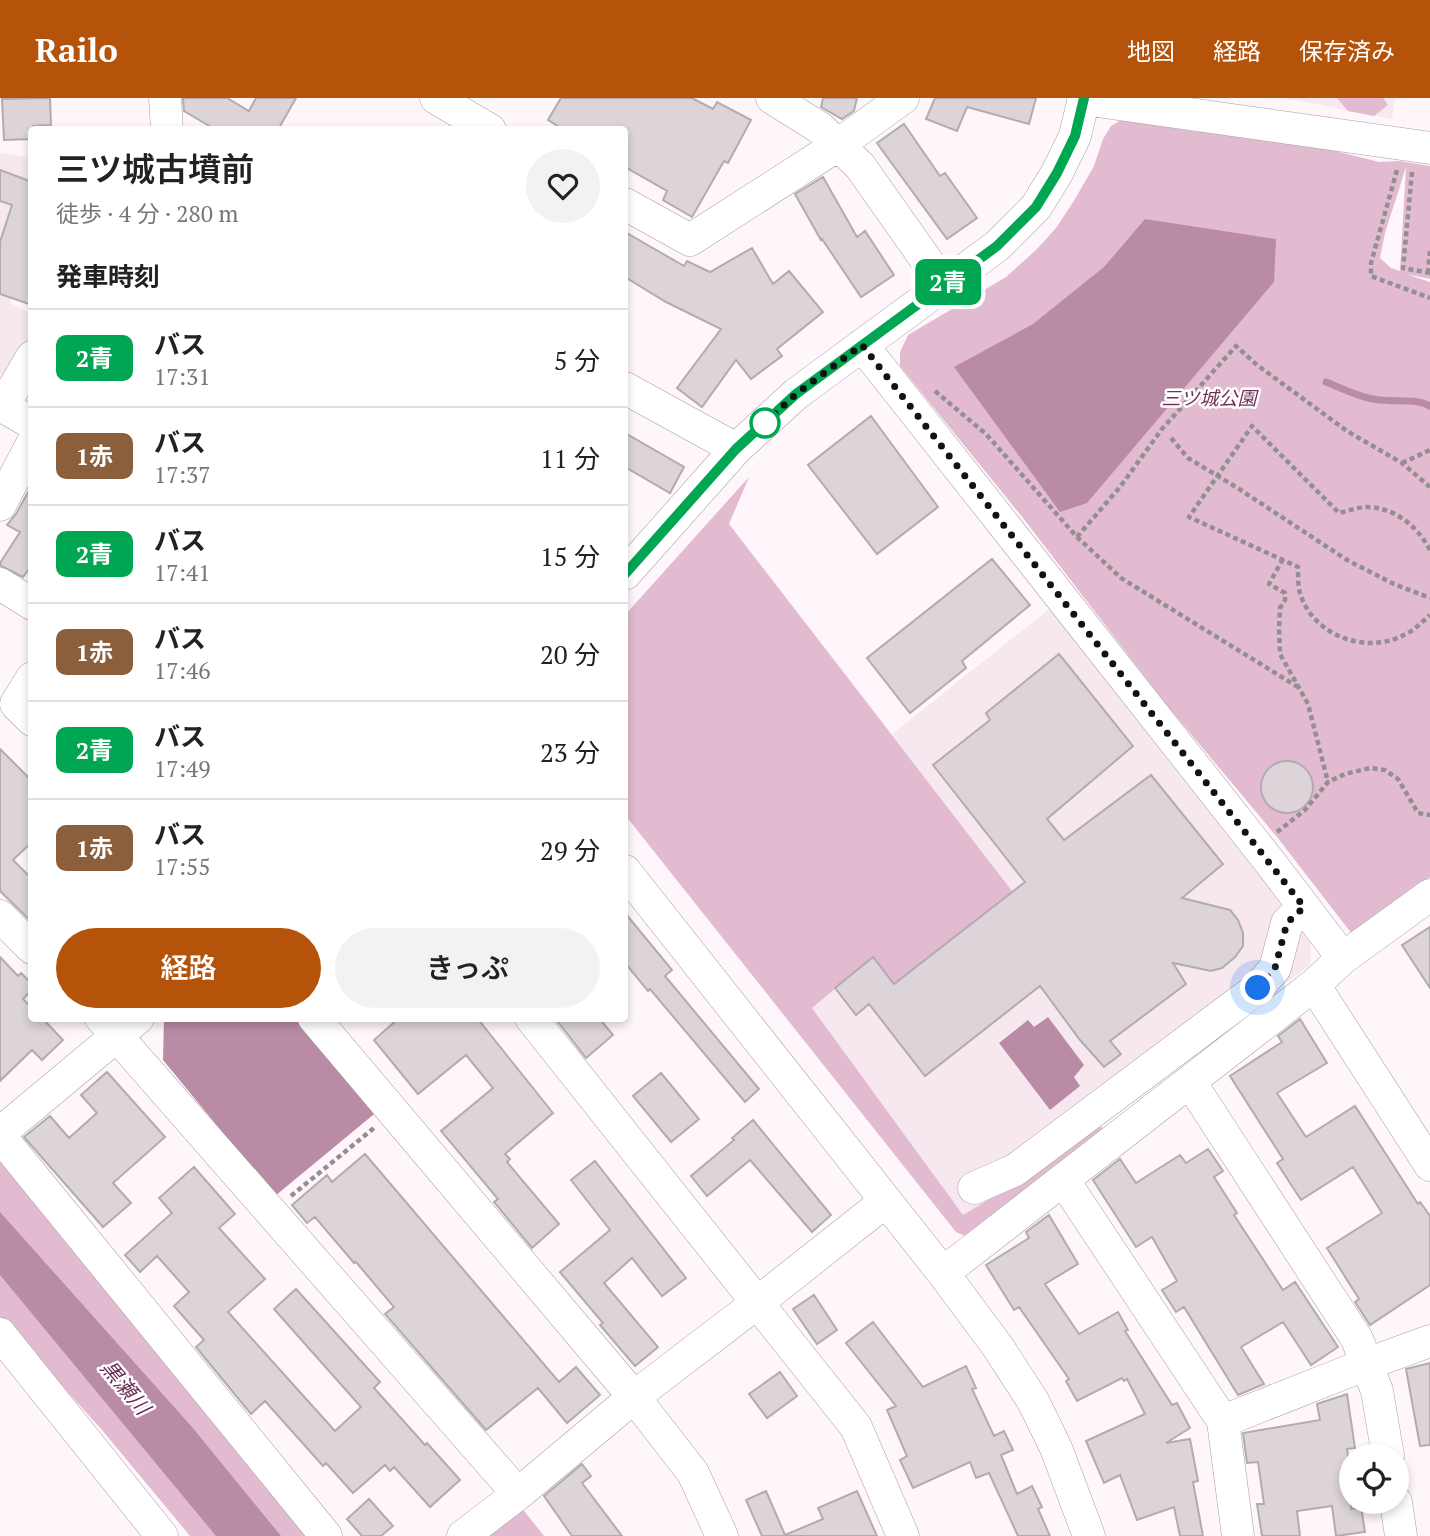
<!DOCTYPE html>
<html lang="ja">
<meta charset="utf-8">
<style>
:root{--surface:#fff;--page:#f2f2f2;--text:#222;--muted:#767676;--line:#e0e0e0;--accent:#b45309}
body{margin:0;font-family:"PT Serif","Noto Sans JP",serif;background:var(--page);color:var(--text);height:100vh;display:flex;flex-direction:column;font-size:26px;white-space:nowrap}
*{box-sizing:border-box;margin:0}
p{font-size:23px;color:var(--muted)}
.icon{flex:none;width:38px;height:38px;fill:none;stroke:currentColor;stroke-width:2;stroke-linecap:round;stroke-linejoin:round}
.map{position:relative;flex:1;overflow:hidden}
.details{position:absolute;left:28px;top:28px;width:600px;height:896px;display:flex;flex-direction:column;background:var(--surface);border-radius:7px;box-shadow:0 4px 10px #0003}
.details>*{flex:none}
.badge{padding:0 14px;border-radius:10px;font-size:24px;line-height:46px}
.controls{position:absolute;left:1339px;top:1346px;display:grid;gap:14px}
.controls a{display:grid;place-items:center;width:70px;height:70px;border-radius:50%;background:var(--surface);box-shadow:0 4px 10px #0003;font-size:35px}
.you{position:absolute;width:35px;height:35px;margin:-18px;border:5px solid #fff;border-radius:50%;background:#1a73e8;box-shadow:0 0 0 10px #1a73e833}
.map>.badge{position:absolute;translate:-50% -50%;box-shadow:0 0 0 4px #fff}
h2{padding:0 28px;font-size:26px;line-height:63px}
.round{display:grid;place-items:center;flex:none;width:74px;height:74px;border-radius:37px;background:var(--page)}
.head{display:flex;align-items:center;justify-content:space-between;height:119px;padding:0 28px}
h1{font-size:33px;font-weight:600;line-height:52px}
.action{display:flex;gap:14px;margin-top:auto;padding:14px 28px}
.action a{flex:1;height:80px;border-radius:42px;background:var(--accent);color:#fff;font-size:28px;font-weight:600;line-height:80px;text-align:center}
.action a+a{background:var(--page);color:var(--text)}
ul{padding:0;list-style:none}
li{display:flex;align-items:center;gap:21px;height:98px;padding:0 28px;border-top:2px solid var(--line)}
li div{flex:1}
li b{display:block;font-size:26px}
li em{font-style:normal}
li .badge{min-width:77px;font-weight:700;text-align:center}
header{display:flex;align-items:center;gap:42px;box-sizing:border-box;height:98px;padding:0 35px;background:var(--accent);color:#fff}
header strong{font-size:33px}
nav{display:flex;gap:38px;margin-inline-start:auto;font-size:24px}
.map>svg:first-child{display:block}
.built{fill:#f7e8f0}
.green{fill:#e2bbd0;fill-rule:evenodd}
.water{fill:#ba8ba5}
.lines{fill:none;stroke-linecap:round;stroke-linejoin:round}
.stream{stroke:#ba8ba5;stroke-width:7}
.building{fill:#dcd4d8;stroke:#b2abaf;stroke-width:2}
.minor-casing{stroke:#a69fa3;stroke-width:33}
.path{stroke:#938e91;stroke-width:4.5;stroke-dasharray:5 3.5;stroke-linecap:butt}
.minor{stroke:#fff;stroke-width:32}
.line-casing{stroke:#fff;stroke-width:16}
.line{stroke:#00a651;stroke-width:10}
.walk{stroke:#141113;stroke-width:7;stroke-dasharray:0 12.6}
.stop-dot{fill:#fff;stroke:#00a651;stroke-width:3.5}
.labels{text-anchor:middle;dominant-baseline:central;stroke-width:5;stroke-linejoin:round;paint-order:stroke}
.park-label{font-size:19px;font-style:italic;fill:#6f3358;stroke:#fff}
.water-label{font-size:21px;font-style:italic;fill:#6a2e53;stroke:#fff}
</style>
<header>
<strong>Railo</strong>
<nav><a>地図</a><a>経路</a><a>保存済み</a></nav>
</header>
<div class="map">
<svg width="1430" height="1438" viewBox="0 0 1430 1438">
<rect width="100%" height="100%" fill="#fef6fa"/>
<path class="built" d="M1285,0h110l-3,21z
M0,55l32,5 -1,83 -21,62 21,10v24l-11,12 -12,24 -8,2z
M729,426l163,210 161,-128 258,337 -1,22 -208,156 -93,66 -46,28 -136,-178 -202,-353z"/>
<path class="green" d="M1337,0h46l5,7 -14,11 -26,-5z
M1121,22l78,12 57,-1 123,31 20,-1 31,5v113l-24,-5 24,8v595l-78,57 -75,-97 -112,-134 -142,-185 -123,-152v-14l8,-17 98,-58 31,-28 19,-21 19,-29 19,-33 9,-27 8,-13zM1406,69v1l-6,103 -9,-3 -11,-10 5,-25z
M749,379l-20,47 283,367 -118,93 -21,-27 -61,51 151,207 46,-28 86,-61 9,2 1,7 -133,104 -16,-7 -331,-417v-200z
M0,1063l50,56 256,319h-116l-88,-106 -102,-113z
M517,1404l27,34h-70z"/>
<path class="water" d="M1145,121l131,20 -2,43 -187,221 -27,9 -106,-145 79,-43 71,-57z
M1048,919l36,48 -10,12 6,9 -30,24 -51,-67 29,-23 6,7z
M164,921h137l78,91 -104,86 -112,-136z
M0,1114l192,215 89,109h-65l-216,-261z"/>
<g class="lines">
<path class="stream" d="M1326,284c17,7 35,16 54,18 17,2 34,-2 50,6"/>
</g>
<path class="building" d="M50,0l1,27 -18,1 -1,13 -28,1 -2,-41z
M183,0h44l22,13 7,-13h40l-17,30 3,2h-66l-32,-19z
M561,0h131l21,11 4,-7 34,18 -23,43 -4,-2 -32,56 -29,-17 4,-9 -42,-24v-37h-61l-16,-10z
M823,0h34l-3,13 -12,8 -21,-12z
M935,0h101l-7,26 -62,-17 -10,24 -31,-12z
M904,26l36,52 5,-3 32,45 -30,21 -70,-96z
M0,72l32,12v123l-32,-11v-52l12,-37 -12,-4z
M823,79l34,60 8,-6 29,44 -33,22 -39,-58 -1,1 -26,-46z
M625,134l59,34 3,-5 23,11 42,-24 21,36 16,-13 34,41 -46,37 5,7 -31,23 -15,-19 -34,47 -25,-19 44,-59 -55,-27 -41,-25z
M871,318l67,91 -61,47 -69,-89z
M625,335l59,34 -14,26 -45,-26z
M32,387v80l-9,12 -22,-11 -1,-3 20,-31 -13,-7 9,-11z
M992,461l38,46 -68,56 4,7 -56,45 -43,-55z
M1059,556l74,92 -86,73 17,21 87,-65 72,89 -41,34 48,12 8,10 5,13v13l-8,11 -13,11 -11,3 -38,-8 13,21 -76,57 11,13 -17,13 -24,-27 -40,-54 -115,90 -56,-72 -13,11 -21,-27 38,-31 21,27 131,-102 -92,-117 57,-45 -4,-7z
M0,651l32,32v61l-19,18 19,19v43l-32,-31z
M1261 689a26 26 0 1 1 52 0a26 26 0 1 1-52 0Z
M625,815l47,57 -7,6 94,113 -14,13 -95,-113 -2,2 -23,-28z
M1430,829v61l-28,-43z
M0,859l18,19 3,-3 11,11v6l-9,9 9,9v10h10l21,22 -21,20 -10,-10 -32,31z
M399,920h78l76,95 -48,41 5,5 -3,3 52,62 -27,24 -38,-46 4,-3 -57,-68 52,-43 -27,-33 -48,39 -44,-54z
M555,920h44l14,17 -27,23z
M1300,921l27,44 -50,30 29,44 49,-31 63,98 2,-2 10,14v69l-60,40 -15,-23 4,-3 -32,-51 55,-35 -29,-46 -52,33 -24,-37 6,-4 -53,-83 52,-34 -4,-6z
M107,974l58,65 -52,46 18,20 -28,24 -79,-90 26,-21 19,22 28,-25 -16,-18z
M661,975l38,46 -28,23 -38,-46z
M753,1022l78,95 -19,17 -62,-72 -43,36 -16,-20 43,-36 -2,-2z
M1208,1051l15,22 -9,6 23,36 -3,2 49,75 12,-8 43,65 -27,18 -28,-43 -42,25 23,37 -26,11 -54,-88 -8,5 -14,-22 15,-9 -25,-44 -16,10 -43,-67 27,-21 16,24 44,-28 6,8z
M365,1056l194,228 17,-15 24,28 -33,28 -29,-35 -52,42 -101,-116 9,-7 -38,-45 -2,1 -39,-46 -8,6 -15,-18 35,-30 5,7z
M595,1063l91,117 -24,18 -30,-38 -28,25 54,64 -23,19 -35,-41 3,-2 -43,-51 50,-42 -39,-50z
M194,1069l41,47 -16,14 46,51 -37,33 107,119 26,-24 -87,-98 22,-20 84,93 -6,6 51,57 2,-2 33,37 -30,27 -36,-40 -4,4 -5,-6 -32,28 -27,-30 -3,3 -58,-65 -14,13 -55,-67 8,-7 -30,-34 15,-14 -32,-36 -17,16 -15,-17 47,-42 -13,-15z
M1049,1117l29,49 -33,20 34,50 39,-22 10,18 -3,1 47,74 5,-2 13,25 -24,15 24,-4 8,42 -5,1 10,54h-23l-6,-29 -37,13 -17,-45 -16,8 -18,-42 59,-27 -18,-35 -3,2 -2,-3 -45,23 -11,-20 3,-2 -50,-72 -5,3 -28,-45 43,-27 -3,-6z
M814,1197l23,35 -20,14 -24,-35z
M873,1224l50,65 43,-21 10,22 -4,1 22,47 10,-5 9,19 -12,5 16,39 15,-8 10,21 -4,2 12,27h-32l-29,-63 -13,5 -6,-16 -57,26 -13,-28 7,-4 -20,-46 9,-4 -50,-63z
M1430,1265v82l-10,1 -14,-77z
M780,1274l17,24 -30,22 -18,-24z
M1347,1296l8,54 -8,1 4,28v32l10,-2 4,25 -29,4 -4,-30 -35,5 3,25h-38l-5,-32h7l-6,-42 -11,1 -4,-30 77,-13 -3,-16z
M582,1366l9,12 -9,7 40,53h-50l-28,-40z
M766,1393l19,44 38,-16 -5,-11 39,-17 20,45h-115l-16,-36z
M369,1401l24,27 -12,10h-19l-15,-17z"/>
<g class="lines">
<defs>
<path id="minor" d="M165,0l2,32
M436,0l54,32
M772,0l48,30 40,38 74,105 12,13
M1083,1l347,49
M625,106l65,36 148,-95 65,-47
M862,247l407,516 74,97
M625,290l111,61
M0,307l32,18
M3,308l29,-49
M0,407l32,-61
M625,476l111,-125 60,-55 201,-148 39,-39 21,-34 18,-37 9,-38
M0,486l32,20
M32,580l-16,26 16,16
M625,773l318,402 55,74 35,54 23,47 33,88
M0,818l32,32
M1314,887l116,180
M101,920l417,476
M314,920l320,379 59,76 29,63
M531,920l325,409 47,109
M1190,984l167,257 20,52 11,65
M0,1035l138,-115
M0,1038l326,400
M1064,1083l159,240 15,115
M974,1090l41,-18 243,-182 17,-20 12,-45 17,-16
M943,1175l371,-288 29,-27 87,-63
M0,1236l162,202
M1223,1323l144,-57 63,-23
M1396,1404l5,34
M463,1438l55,-42 116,-97 123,-94 129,-102"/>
</defs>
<use href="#minor" class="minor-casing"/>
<path class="path" d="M1397,72l-26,93v13l59,22
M1412,74l-9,96 27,5
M1428,175l2,-23
M935,293l51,43 91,103 44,41 177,109
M1171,340l17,20 48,29 111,73 47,24 36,14
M1402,365l28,-13
M1077,439l43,-50 42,-58 74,-83 21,19 90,66 55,32 28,24
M1430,452c-13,-24 -34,-42 -63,-43 -9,0 -19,4 -28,6l-87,-87 -63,91 109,50c0,7 0,15 1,22 10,45 66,67 105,46 10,-4 18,-13 26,-20
M1283,461l-14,25 16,9v7l-5,8 -1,21 1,25 28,50 20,78
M1277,734l28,-22 23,-28 17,-8 25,-6 15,2 13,9 20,34 12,2
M291,1098l83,-68"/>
<use href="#minor" class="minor"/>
</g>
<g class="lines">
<defs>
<path id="line" d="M625,476l111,-125 60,-55 201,-148 39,-39 21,-34 18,-37 9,-38"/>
</defs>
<use href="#line" class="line-casing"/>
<use href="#line" class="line"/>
<path class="walk" d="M765,325l-9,8 40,-37 66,-49 442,562 -17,16 -12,45 -17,20"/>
</g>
<circle class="stop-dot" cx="765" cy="325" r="14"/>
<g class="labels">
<g class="park-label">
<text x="1209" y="299">三ツ城公園</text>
</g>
<g class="water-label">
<text transform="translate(126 1289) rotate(50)">黒瀬川</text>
</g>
</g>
</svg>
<div class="controls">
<a><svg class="icon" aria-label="locate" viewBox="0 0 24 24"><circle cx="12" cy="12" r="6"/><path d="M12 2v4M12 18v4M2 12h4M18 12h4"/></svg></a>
</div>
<div class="you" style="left:1258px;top:890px"></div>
<b class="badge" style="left:948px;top:184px;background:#00a651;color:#fff">2青</b>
<section class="details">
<div class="head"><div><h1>三ツ城古墳前</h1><p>徒歩 · 4 分 · 280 m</p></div><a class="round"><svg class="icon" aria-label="heart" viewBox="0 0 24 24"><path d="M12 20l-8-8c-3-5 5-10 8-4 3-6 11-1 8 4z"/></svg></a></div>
<h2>発車時刻</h2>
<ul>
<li><span class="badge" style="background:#00a651;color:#fff">2青</span><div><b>バス</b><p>17:31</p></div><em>5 分</em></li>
<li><span class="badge" style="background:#8b5e3c;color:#fff">1赤</span><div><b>バス</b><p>17:37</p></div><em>11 分</em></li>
<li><span class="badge" style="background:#00a651;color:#fff">2青</span><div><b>バス</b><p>17:41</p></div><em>15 分</em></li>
<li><span class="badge" style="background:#8b5e3c;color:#fff">1赤</span><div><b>バス</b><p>17:46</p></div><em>20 分</em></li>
<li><span class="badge" style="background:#00a651;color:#fff">2青</span><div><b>バス</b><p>17:49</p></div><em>23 分</em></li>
<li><span class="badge" style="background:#8b5e3c;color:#fff">1赤</span><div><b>バス</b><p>17:55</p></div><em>29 分</em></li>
</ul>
<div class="action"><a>経路</a><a>きっぷ</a></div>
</section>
</div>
